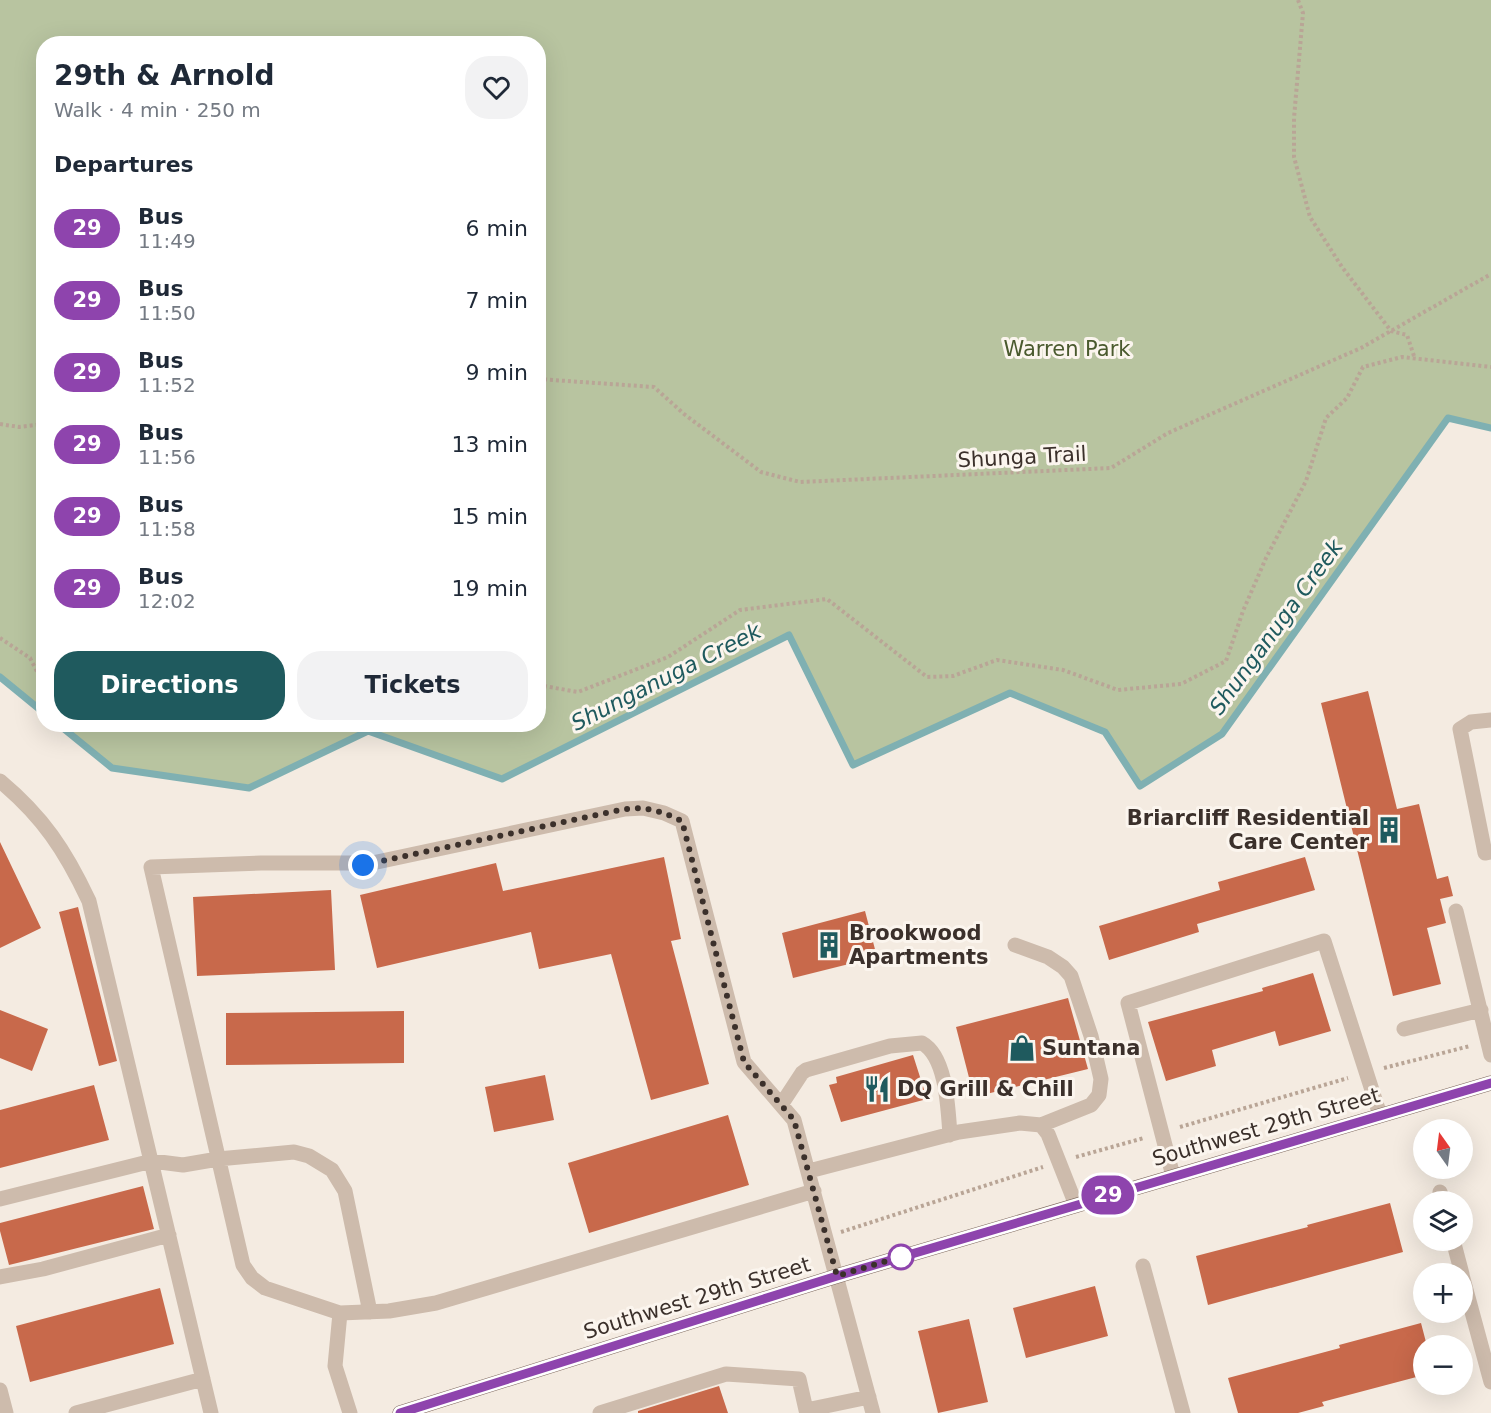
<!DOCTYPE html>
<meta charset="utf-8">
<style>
:root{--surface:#fff;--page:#f2f2f3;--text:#1f2937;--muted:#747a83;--accent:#1f5a5e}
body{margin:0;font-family:"DejaVu Sans",sans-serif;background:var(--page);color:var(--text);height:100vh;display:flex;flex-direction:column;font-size:22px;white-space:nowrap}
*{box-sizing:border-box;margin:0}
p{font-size:20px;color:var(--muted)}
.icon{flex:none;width:33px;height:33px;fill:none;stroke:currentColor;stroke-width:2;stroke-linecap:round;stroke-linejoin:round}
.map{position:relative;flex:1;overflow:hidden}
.panel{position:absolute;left:36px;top:36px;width:510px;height:696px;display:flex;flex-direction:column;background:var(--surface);border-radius:24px;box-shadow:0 6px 24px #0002}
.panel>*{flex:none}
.badge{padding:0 12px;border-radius:20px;font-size:21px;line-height:39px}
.needle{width:39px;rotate:346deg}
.fabs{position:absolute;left:1413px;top:1119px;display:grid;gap:12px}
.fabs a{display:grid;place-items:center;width:60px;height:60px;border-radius:50%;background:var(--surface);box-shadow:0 6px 24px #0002;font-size:30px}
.you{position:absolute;width:30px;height:30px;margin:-15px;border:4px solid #fff;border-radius:50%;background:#1a73e8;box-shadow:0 0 0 9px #1a73e833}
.map>.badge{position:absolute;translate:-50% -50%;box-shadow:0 0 0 3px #fff}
h2{padding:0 18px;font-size:22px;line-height:54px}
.round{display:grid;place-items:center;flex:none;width:63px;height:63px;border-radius:24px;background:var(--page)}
.summary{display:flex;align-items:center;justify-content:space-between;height:102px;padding:0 18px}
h1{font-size:28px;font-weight:600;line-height:45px}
.action{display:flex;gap:12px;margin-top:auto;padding:12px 18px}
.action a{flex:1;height:69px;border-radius:24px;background:var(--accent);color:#fff;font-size:24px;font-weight:600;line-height:69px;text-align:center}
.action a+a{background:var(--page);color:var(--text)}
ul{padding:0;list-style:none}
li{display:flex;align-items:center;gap:18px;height:72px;padding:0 18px}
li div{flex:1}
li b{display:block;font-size:22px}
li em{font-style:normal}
li .badge{min-width:66px;font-weight:700;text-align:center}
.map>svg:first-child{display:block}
.green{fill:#b8c4a0}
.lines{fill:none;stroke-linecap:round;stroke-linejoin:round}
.stream{stroke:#7fb0b2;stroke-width:7}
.building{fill:#c8694b}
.path{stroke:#b9a596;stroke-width:4;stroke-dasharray:3 3;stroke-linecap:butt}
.minor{stroke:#cdbbac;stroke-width:15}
.major{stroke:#7d675c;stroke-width:15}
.line-casing{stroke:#fff;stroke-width:14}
.line{stroke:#8e44ad;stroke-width:9}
.walk{stroke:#3b302b;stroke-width:6;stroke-dasharray:0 10.8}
.stop-dot{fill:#fff;stroke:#8e44ad;stroke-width:3}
.labels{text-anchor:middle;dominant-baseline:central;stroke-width:6;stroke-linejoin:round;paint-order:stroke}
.park-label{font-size:21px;fill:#4a5a2e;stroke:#fbf5ee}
.street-label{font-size:21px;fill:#3b302b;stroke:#fbf5ee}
.poi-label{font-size:21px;font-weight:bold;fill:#3b302b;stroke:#fbf5ee;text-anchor:start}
.water-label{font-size:22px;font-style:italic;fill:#1f5a5e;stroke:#fbf5ee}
</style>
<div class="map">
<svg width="1491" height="1413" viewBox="0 0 1491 1413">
<rect width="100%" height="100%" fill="#f4ebe1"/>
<path class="green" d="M0,0h1491v428l-43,-10 -226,316 -82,52 -35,-54 -95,-39 -157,72 -64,-130 -287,144 -134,-48 -119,57 -137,-20 -54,-43 480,-1v-680h-494l-1,669 -43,-36z"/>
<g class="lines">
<path class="stream" d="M0,677l44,36
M58,724l54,44 137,20 119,-57 134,48 287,-144 64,130 157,-72 95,39 35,54 82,-52 226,-316 43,10"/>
</g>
<path class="building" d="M1368,691l29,118 22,-5 18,75 11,-3 5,20 -13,3 6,24 -19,5 14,56 -48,12 -72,-293z
M0,842l41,86 -41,20z
M664,857l17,82 -10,2 38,143 -58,16 -40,-146 -72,15 -8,-37 -154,36 -17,-73 136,-32 7,28z
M1305,857l10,33 -118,34 2,8 -90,28 -10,-34 121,-36 -2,-8z
M331,890l4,80 -138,6 -4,-79z
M78,907l39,154 -18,5 -40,-154z
M865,911l12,46 -84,21 -11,-45z
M1313,973l18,58 -52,15 -4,-15 -63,19 4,16 -50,15 -18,-59 115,-31 -1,-3z
M1068,998l20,71 -114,28 -18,-70z
M0,1010l48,19 -16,42 -32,-13z
M404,1011v52l-178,2v-52z
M913,1055l14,44 -86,23 -12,-37 8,-2 -1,-6z
M545,1075l9,45 -60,12 -9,-45z
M94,1085l15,55 -109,28v-58z
M728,1115l21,70 -160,48 -21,-70z
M143,1186l11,43 -145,36 -9,-34v-8z
M1390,1203l13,49 -195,53 -12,-49 112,-29 -1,-2z
M1095,1286l13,50 -82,22 -13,-50z
M160,1288l14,56 -144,38 -14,-56z
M969,1319l19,83 -50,11 -20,-82z
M1421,1323l6,23h-3v29l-102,27 2,4 -26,7h-60l-10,-35 112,-30 -1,-3z
M719,1386l9,27h-90v-2z"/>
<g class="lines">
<path class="path" d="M1298,0l5,13 -9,105v39l16,60 32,50 49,64 16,4 8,24
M538,379l116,8 30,27 77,58 39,10 311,-14 57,-35 193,-85 130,-74
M0,424l19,3 25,-3
M0,638l30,20 14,27
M538,685l40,7 90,-35 72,-47 87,-11 100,78 26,-1 44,-16 66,10 55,20 63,-6 45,-23 17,-50 23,-53 40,-77 20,-63 21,-20 16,-31 39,-10 89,10
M1384,1068l86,-22
M1180,1127l168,-49
M1076,1157l68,-19
M841,1232l202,-65"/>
<path class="minor" d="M1491,720l-20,2 -11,7 25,124 6,-1
M0,781c43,36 65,69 89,120l122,512
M1456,911l35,144
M1015,945l33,12 15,10 8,9 20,60 10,43 -2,16 -8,10 -50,20
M1404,1029l77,-19
M781,1105l21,-32 4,-3 84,-24 32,-3c25,14 26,67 28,92
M809,1171l150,-39 61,-9 21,2 7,9 28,71
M1173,1176l-45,-173 196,-62 56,174
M814,1191l-378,112 -47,8 -49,2 -75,-25 -13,-10 -9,-13 -92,-398 110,-4h95l7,2 262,-56 18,-1 21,5 18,8 62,241 50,58 79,293
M1440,1192l3,10
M0,1199l152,-38 31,4 35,-6 76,-7 15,4 23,14 13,21 25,121
M1453,1240l9,34
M1143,1266l40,147
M1462,1275l29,107
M0,1277l43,-8 126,-34
M340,1313l-5,53 15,47
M0,1390l6,23
M76,1413l127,-34
M600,1413l126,-39 73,5 7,31
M807,1413l-1,-3 63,-13"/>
<path class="major" d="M400,1413l437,-137 654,-193"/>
</g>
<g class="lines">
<defs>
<path id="line" d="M400,1413l437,-137 654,-193"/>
</defs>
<use href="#line" class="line-casing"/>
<use href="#line" class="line"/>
<path class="walk" d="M363,865l262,-56 18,-1 21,5 18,8 62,241 50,58 43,156 66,-20 -2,1"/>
</g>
<defs>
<symbol id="building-bare" viewBox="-9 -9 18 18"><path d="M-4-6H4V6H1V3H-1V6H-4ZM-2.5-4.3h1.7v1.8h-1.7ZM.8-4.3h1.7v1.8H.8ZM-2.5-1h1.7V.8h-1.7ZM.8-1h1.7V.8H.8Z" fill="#1f5a5e" stroke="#fbf5ee" stroke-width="2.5" paint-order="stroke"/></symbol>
<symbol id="shop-bare" viewBox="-9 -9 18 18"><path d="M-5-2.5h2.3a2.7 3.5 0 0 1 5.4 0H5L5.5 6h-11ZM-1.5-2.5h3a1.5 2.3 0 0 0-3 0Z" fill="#1f5a5e" stroke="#fbf5ee" stroke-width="2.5" paint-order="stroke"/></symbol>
<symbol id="restaurant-bare" viewBox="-9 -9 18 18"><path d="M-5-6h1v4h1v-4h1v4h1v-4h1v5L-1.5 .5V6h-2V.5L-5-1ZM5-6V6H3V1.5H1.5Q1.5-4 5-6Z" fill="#1f5a5e" stroke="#fbf5ee" stroke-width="2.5" paint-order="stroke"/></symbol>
</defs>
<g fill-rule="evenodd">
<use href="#building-bare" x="1370" y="811" width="38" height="38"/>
<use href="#building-bare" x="810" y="926" width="38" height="38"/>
<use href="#shop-bare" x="1003" y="1029" width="38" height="38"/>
<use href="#restaurant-bare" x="858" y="1070" width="38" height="38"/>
</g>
<circle class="stop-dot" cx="901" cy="1257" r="12"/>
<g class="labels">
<g class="park-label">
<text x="1067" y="349">Warren Park</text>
</g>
<g class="street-label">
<text transform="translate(1022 457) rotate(-3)">Shunga Trail</text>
<text transform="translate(1266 1127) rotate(-16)">Southwest 29th Street</text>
<text transform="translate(697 1298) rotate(-17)">Southwest 29th Street</text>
</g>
<g class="poi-label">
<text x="1369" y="818" text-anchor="end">Briarcliff Residential<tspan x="1369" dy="24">Care Center</tspan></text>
<text x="849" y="933">Brookwood<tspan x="849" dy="24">Apartments</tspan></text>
<text x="1042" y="1048">Suntana</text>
<text x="897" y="1089">DQ Grill &amp; Chill</text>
</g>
<g class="water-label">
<text transform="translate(1276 627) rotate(-54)">Shunganuga Creek</text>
<text transform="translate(666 677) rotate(-27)">Shunganuga Creek</text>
</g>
</g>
</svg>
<div class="fabs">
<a><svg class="needle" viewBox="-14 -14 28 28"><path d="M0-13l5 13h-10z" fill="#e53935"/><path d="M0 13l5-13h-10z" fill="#747a83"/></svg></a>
<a><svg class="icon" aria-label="layers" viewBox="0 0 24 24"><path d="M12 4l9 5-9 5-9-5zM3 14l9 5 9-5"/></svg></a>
<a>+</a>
<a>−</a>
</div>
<div class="you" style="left:363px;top:865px"></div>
<b class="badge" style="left:1108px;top:1195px;background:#8e44ad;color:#fff">29</b>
<section class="panel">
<div class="summary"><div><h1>29th &amp; Arnold</h1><p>Walk · 4 min · 250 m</p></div><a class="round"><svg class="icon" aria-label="heart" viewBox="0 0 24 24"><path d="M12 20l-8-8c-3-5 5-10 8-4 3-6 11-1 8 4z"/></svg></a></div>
<h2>Departures</h2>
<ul>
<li><span class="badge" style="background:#8e44ad;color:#fff">29</span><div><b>Bus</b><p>11:49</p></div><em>6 min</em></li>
<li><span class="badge" style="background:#8e44ad;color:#fff">29</span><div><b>Bus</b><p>11:50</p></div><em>7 min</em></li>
<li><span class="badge" style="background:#8e44ad;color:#fff">29</span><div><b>Bus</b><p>11:52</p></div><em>9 min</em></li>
<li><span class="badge" style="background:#8e44ad;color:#fff">29</span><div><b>Bus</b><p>11:56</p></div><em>13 min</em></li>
<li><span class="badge" style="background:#8e44ad;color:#fff">29</span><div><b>Bus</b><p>11:58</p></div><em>15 min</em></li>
<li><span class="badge" style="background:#8e44ad;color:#fff">29</span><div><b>Bus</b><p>12:02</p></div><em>19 min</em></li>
</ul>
<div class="action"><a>Directions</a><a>Tickets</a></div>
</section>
</div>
